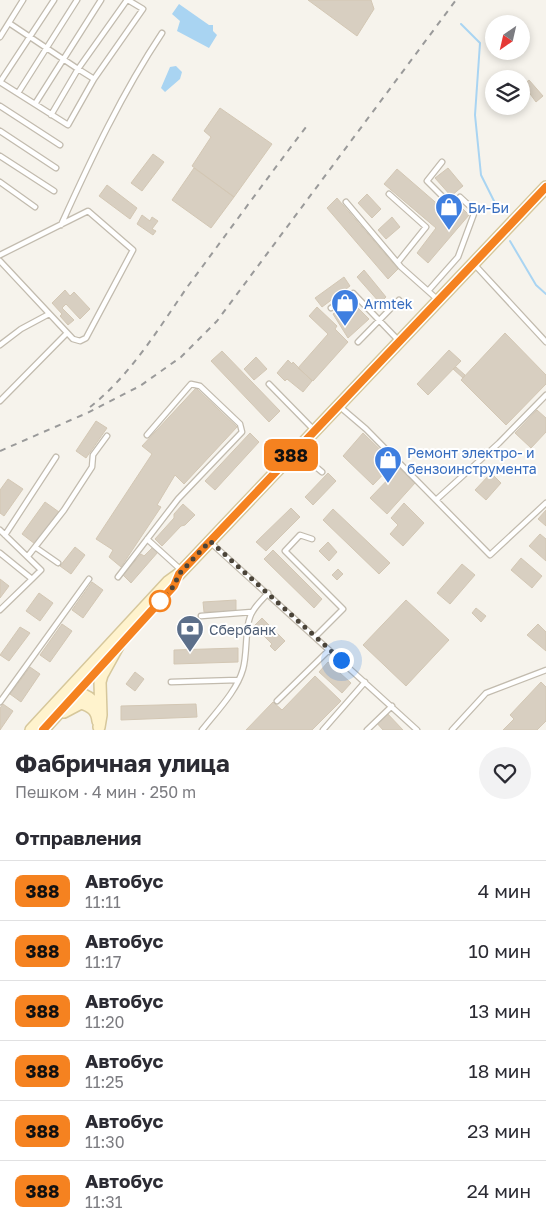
<!DOCTYPE html>
<html lang="ru">
<meta charset="utf-8">
<style>
:root{--surface:#fff;--page:#f2f2f3;--text:#2b2b33;--muted:#7c7c81;--line:#e1e1e2}
body{margin:0;font-family:"Golos Text",sans-serif;background:var(--page);color:var(--text);height:100vh;display:flex;flex-direction:column;font-size:19px;white-space:nowrap}
*{box-sizing:border-box;margin:0}
p{font-size:16px;color:var(--muted)}
.icon{flex:none;width:28px;height:28px;fill:none;stroke:currentColor;stroke-width:2;stroke-linecap:round;stroke-linejoin:round}
.map{position:relative;height:730px;overflow:hidden}
.panel{display:flex;flex-direction:column;background:var(--surface);flex:1}
.panel>*{flex:none}
.badge{padding:0 10px;border-radius:8px;font-size:18px;line-height:32px}
.needle{width:32px;rotate:214deg}
.buttons{position:absolute;left:485px;top:15px;display:grid;gap:10px}
.buttons a{display:grid;place-items:center;width:45px;height:45px;border-radius:50%;background:var(--surface);box-shadow:0 2px 8px #0003;font-size:25px}
.you{position:absolute;width:25px;height:25px;margin:-12px;border:4px solid #fff;border-radius:50%;background:#1a73e8;box-shadow:0 0 0 8px #1a73e833}
.map>.badge{position:absolute;translate:-50% -50%;box-shadow:0 0 0 2px #fff}
h2{padding:0 15px;font-size:19px;line-height:45px}
.round{display:grid;place-items:center;flex:none;width:52px;height:52px;border-radius:26px;background:var(--page)}
.head{display:flex;align-items:center;justify-content:space-between;height:85px;padding:0 15px}
h1{font-size:24px;font-weight:700;line-height:38px}
ul{padding:0;list-style:none}
li{display:flex;align-items:center;gap:15px;height:60px;padding:0 15px;border-top:1px solid var(--line)}
li div{flex:1}
li b{display:block;font-size:19px}
li em{font-style:normal}
li .badge{min-width:55px;font-weight:700;text-align:center}
.map>svg:first-child{display:block}
.water{fill:#a9d4f2}
.lines{fill:none;stroke-linecap:round;stroke-linejoin:round}
.stream{stroke:#a9d4f2;stroke-width:2}
.building{fill:#d8cfc1;stroke:#d3c7b4}
.service-casing{stroke:#c2bbae;stroke-width:7}
.secondary-casing{stroke:#d6c79b;stroke-width:14}
.service{stroke:#fff;stroke-width:4.5}
.secondary{stroke:#fff3cd;stroke-width:11}
.rail{stroke:#9a9a9a;stroke-width:2;stroke-dasharray:6 6;stroke-linecap:butt}
.line-casing{stroke:#fff;stroke-width:11}
.line{stroke:#f58220;stroke-width:8}
.walk{stroke:#4b4439;stroke-width:5;stroke-dasharray:0 9}
.stop-dot{fill:#fff;stroke:#f58220;stroke-width:2.5}
.labels{text-anchor:middle;dominant-baseline:central;stroke-width:4;stroke-linejoin:round;paint-order:stroke}
.shop-label{font-size:14px;fill:#366cbe;stroke:#fff;text-anchor:start}
.service-label{font-size:14px;fill:#4e5e75;stroke:#fff;text-anchor:start}
</style>
<div class="map">
<svg width="546" height="730" viewBox="0 0 546 730">
<rect width="100%" height="100%" fill="#f6f3ec"/>
<path class="water" d="M179,4l30,21h4v6l4,4 -8,13 -32,-17 3,-10 -8,-7z
M176,66l6,6 -2,7 -15,13 -4,-4 9,-21z"/>
<g class="lines">
<path class="stream" d="M461,24l19,19 -5,72 6,60 17,34
M510,241l26,44 10,9"/>
</g>
<path class="building" d="M308,0h63l3,9 -17,27z
M529,80l14,16 -7,6 -8,-11 -5,5 -2,-2v-7z
M220,108l52,36 -38,53 -42,-31 19,-29 -7,-6z
M153,154l11,8 -22,29 -11,-8z
M194,168l40,29 -23,31 -39,-28z
M448,168l15,18 -12,10 -16,-18z
M397,169l52,45 9,-10 11,11 -41,48 -11,-10 19,-25 -52,-44z
M107,185l30,23 -7,11 -31,-23z
M367,194l14,15 -9,9 -14,-15z
M337,198l61,71 -10,10 -61,-71z
M142,215l8,6 2,-4 6,4 -6,8 4,2 -3,4 -16,-11z
M392,217l8,10 -14,12 -8,-9z
M364,270l22,27 -6,6 -23,-26z
M344,277l6,9 -28,21 -7,-9z
M65,290l5,6 4,-4 16,17 -10,10 -14,-15 -4,4 12,12 -6,5 -8,-9 2,-2 -10,-11z
M350,300l19,19 -21,19 -15,-24z
M317,307l20,19 -2,3 13,13 -35,39 -15,-13 30,-34 -19,-18z
M505,333l41,42v9l-40,41 -45,-45z
M449,350l12,11 -33,34 -11,-11z
M222,351l58,60 -11,11 -58,-61z
M256,357l11,12 -13,11 -10,-11z
M288,360l4,4 1,-2 19,19 -9,11 -16,-13 -2,2 -8,-8z
M456,367l9,8 -2,3 -10,-9z
M196,388l41,39 -53,57 -9,-9 -18,30 4,2 -40,60 -12,-10 4,-7 -17,-11 56,-85 -10,-8z
M537,410l9,8v14l-15,16 -16,-15z
M96,421l11,7 -21,30 -10,-7z
M250,433l9,9 -44,48 -10,-9z
M363,433l31,30 -21,22 -30,-29z
M399,468l16,15 -28,31 -17,-16z
M328,473l8,8 -23,24 -8,-8z
M491,473l10,10 -15,17 -11,-10z
M8,479l15,10 -19,27 -4,-3v-23z
M45,502l14,10 -24,32 -13,-10z
M404,503l20,20 -21,23 -13,-12 8,-9 -7,-7z
M183,504l12,11 -10,10 -4,1 -19,20 -7,-7 19,-21v-4z
M291,508l9,9 -34,34 -10,-9z
M333,509l57,54 -11,11 -56,-54z
M546,510v16l-8,-7z
M540,534l6,5v22l-17,-15z
M328,542l9,10 -8,9 -10,-10z
M75,547l10,8 -14,19 -11,-8z
M153,547l5,5 -27,31 -8,-8 18,-21 3,2z
M273,550l49,49 -8,9 -50,-49z
M521,558l21,18 -10,12 -21,-18z
M462,564l13,11 -25,29 -13,-11z
M338,569l5,5 -6,6 -5,-5z
M0,579l9,7 -9,12z
M92,582l11,8 -20,28 -11,-8z
M39,593l14,10 -13,18 -14,-10z
M236,600v11l-32,1 -1,-10z
M406,600l43,40 -43,46 -43,-41z
M476,608l10,8 -5,6 -9,-9z
M262,618l23,23 -10,10 -5,-5 2,-2 -11,-11 -2,3 -7,-8z
M62,624l10,7 -22,31 -10,-7z
M538,624l8,8v19l-19,-16z
M20,627l10,6 -21,28 -9,-6z
M238,648v14l-64,2v-14z
M328,662l23,21 -9,10 -23,-21z
M30,667l10,7 -19,28 -11,-8z
M135,672l9,7 -9,12 -9,-7z
M315,676l26,25 -29,29h-66l27,-28 9,8z
M541,682l5,5v34l-9,9h-34l11,-11 -4,-4z
M3,704l10,7 -13,19v-22z
M196,704l1,13 -76,3v-14z
M385,711l18,19h-20l-8,-9z"/>
<g class="lines">
<defs>
<path id="service" d="M9,23l69,46 49,-69
M0,37l23,-37
M0,82l68,43 26,-46 49,-70 -15,-9
M0,82l54,-82
M18,93l59,-93
M35,104l66,-104
M0,106l60,39
M51,115l27,-46 16,10
M0,131l56,37
M0,156l54,35
M0,182l35,25
M389,194l37,33 -28,35
M346,202l55,65 36,32
M61,225c30,-66 61,-132 101,-192
M0,255l88,-44 45,39 -47,88 -6,3 -7,-2 -73,-78
M474,264l72,78
M428,291l30,-34 17,-46 -15,-14 -8,9 -25,-25 15,-19
M331,308l22,-15 46,48
M358,342l41,-42
M0,345l21,-16 28,-15
M269,384l45,46
M0,401l67,-68
M339,406l27,23 124,126 56,-52
M297,451l25,21
M436,500l63,-57 47,-48
M0,530l41,40 -9,9 -32,-26
M5,535l51,-78
M147,539l33,30
M312,539l-12,-4 -15,16 58,58 -28,28
M211,543l206,187
M35,547l23,16
M28,556l36,-46 28,-43 1,-12 14,-19
M118,577l60,-78 64,-67 -2,-8 -40,-38 -9,-2 -44,51
M0,610l32,-31
M201,616l51,-4
M171,682l67,-2
M277,701l52,-51
M0,702l89,-123
M202,730c14,-18 35,-39 41,-61 5,-17 1,-45 10,-58 4,-7 10,-12 15,-18
M323,730l42,-48
M367,730l25,-24
M452,730l34,-37 60,-23"/>
<path id="secondary" d="M67,692c12,1 25,3 30,16
M64,712l17,-9c10,3 16,7 17,18
M99,727l2,-12 -1,-33 2,-7 16,-29
M31,730l137,-148 11,-8 367,-387
M43,730l31,-34"/>
</defs>
<use href="#service" class="service-casing"/>
<use href="#secondary" class="secondary-casing"/>
<use href="#service" class="service"/>
<use href="#secondary" class="secondary"/>
<path class="rail" d="M90,407c40,-31 69,-79 98,-121 40,-54 80,-109 121,-163
M0,451l87,-38 53,-27 41,-29 36,-36 239,-321"/>
</g>
<g class="lines">
<defs>
<path id="line" d="M43,730l131,-144 5,-12 367,-387"/>
</defs>
<use href="#line" class="line-casing"/>
<use href="#line" class="line"/>
<path class="walk" d="M160,601l14,-15 5,-12 31,-33 131,119"/>
</g>
<defs>
<symbol id="shop-pin" viewBox="-11 -11 22 30"><path d="M0 17L-7.5 6A9.5 9.5 0 1 1 7.5 6Z" fill="#3f7fe0" stroke="#fff"/><path d="M-5-2.5h2.3a2.7 3.5 0 0 1 5.4 0H5L5.5 6h-11ZM-1.5-2.5h3a1.5 2.3 0 0 0-3 0Z" fill="#fff"/></symbol>
<symbol id="bank-pin" viewBox="-11 -11 22 30"><path d="M0 17L-7.5 6A9.5 9.5 0 1 1 7.5 6Z" fill="#5c6f8a" stroke="#fff"/><path d="M-6-4H6V4H-6ZM0-2.3a2.3 2.3 0 1 0 0 4.6a2.3 2.3 0 1 0 0-4.6Z" fill="#fff"/></symbol>
</defs>
<g fill-rule="evenodd">
<use href="#shop-pin" x="433" y="191" width="32" height="43"/>
<use href="#shop-pin" x="329" y="287" width="32" height="43"/>
<use href="#shop-pin" x="372" y="444" width="32" height="43"/>
<use href="#bank-pin" x="174" y="613" width="32" height="43"/>
</g>
<circle class="stop-dot" cx="160" cy="601" r="10"/>
<g class="labels">
<g class="shop-label">
<text x="468" y="207">Би-Би</text>
<text x="364" y="303">Armtek</text>
<text x="407" y="452">Ремонт электро- и<tspan x="407" dy="16">бензоинструмента</tspan></text>
</g>
<g class="service-label">
<text x="209" y="629">Сбербанк</text>
</g>
</g>
</svg>
<div class="buttons">
<a><svg class="needle" viewBox="-14 -14 28 28"><path d="M0-13l5 13h-10z" fill="#e53935"/><path d="M0 13l5-13h-10z" fill="#7c7c81"/></svg></a>
<a><svg class="icon" aria-label="layers" viewBox="0 0 24 24"><path d="M12 4l9 5-9 5-9-5zM3 14l9 5 9-5"/></svg></a>
</div>
<div class="you" style="left:341px;top:660px"></div>
<b class="badge" style="left:291px;top:455px;background:#f58220;color:#111">388</b>
</div>
<section class="panel">
<div class="head"><div><h1>Фабричная улица</h1><p>Пешком · 4 мин · 250 m</p></div><a class="round"><svg class="icon" aria-label="heart" viewBox="0 0 24 24"><path d="M12 20l-8-8c-3-5 5-10 8-4 3-6 11-1 8 4z"/></svg></a></div>
<h2>Отправления</h2>
<ul>
<li><span class="badge" style="background:#f58220;color:#111">388</span><div><b>Автобус</b><p>11:11</p></div><em>4 мин</em></li>
<li><span class="badge" style="background:#f58220;color:#111">388</span><div><b>Автобус</b><p>11:17</p></div><em>10 мин</em></li>
<li><span class="badge" style="background:#f58220;color:#111">388</span><div><b>Автобус</b><p>11:20</p></div><em>13 мин</em></li>
<li><span class="badge" style="background:#f58220;color:#111">388</span><div><b>Автобус</b><p>11:25</p></div><em>18 мин</em></li>
<li><span class="badge" style="background:#f58220;color:#111">388</span><div><b>Автобус</b><p>11:30</p></div><em>23 мин</em></li>
<li><span class="badge" style="background:#f58220;color:#111">388</span><div><b>Автобус</b><p>11:31</p></div><em>24 мин</em></li>
</ul>
</section>
